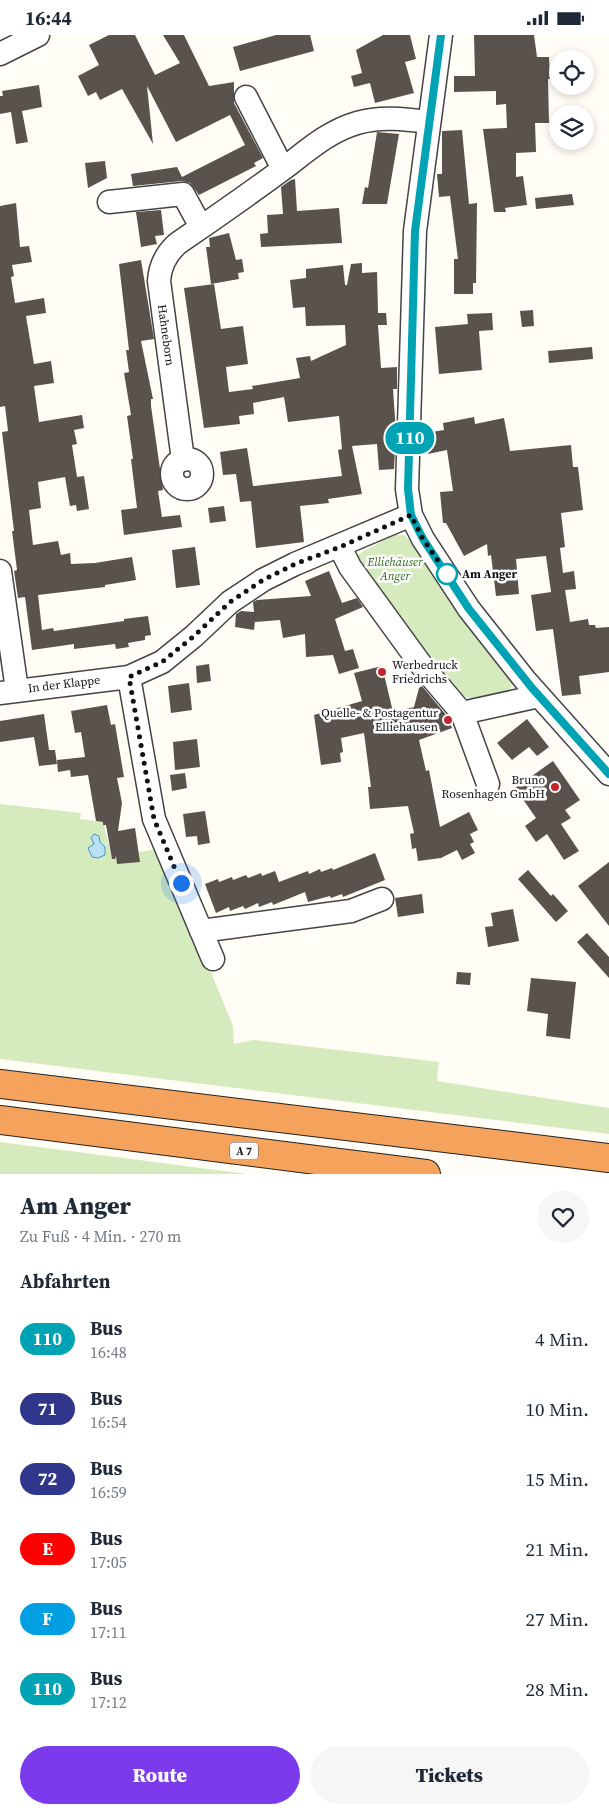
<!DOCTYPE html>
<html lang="de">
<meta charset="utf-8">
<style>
:root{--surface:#fff;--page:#f6f6f7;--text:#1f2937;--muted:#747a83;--accent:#7c3aed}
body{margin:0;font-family:"Source Serif 4",serif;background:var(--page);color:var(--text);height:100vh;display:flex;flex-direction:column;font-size:19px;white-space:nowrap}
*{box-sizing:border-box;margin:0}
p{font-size:16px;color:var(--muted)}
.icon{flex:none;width:28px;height:28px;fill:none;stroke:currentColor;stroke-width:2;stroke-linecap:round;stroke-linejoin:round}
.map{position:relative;height:1139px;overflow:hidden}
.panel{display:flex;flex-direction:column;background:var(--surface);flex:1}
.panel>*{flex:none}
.badge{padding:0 10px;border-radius:16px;font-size:18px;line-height:32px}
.buttons{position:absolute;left:549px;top:15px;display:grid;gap:10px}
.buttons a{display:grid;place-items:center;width:45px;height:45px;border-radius:50%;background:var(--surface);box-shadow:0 2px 8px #0003;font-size:25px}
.you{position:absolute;width:25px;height:25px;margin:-12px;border:4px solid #fff;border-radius:50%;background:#1a73e8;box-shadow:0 0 0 8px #1a73e833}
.map>.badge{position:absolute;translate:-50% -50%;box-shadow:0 0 0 2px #fff}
h2{padding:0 20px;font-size:19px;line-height:45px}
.round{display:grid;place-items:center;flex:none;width:52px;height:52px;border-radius:26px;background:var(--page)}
.summary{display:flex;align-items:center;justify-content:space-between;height:85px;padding:0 20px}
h1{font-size:24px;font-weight:800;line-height:38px}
.button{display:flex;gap:10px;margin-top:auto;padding:10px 20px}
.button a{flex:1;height:58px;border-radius:30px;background:var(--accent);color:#fff;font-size:20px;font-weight:800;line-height:58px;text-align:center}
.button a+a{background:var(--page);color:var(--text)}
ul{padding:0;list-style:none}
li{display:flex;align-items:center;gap:15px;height:70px;padding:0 20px}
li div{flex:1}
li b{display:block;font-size:19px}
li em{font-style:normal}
li .badge{min-width:55px;font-weight:700;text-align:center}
.status{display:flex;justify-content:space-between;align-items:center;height:35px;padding:0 25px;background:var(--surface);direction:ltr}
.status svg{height:14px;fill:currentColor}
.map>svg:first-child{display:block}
.green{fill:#d5ebbd}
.water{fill:#b9e0f7;stroke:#3f96cf}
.building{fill:#5a524d}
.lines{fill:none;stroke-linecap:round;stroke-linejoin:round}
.minor-casing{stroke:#444;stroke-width:25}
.highway-casing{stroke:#222;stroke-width:30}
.minor{stroke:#fff;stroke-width:22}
.highway{stroke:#f5a25d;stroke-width:28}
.line-casing{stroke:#fff;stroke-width:11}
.line{stroke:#00a3b4;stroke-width:8}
.walk{stroke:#111;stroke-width:5;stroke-dasharray:0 9}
.stop-dot{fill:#fff;stroke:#00a3b4;stroke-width:2.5}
.poi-dot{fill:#c4262e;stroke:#fff;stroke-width:2}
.labels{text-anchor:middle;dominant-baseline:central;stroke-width:5;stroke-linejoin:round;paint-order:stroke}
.shield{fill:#fff;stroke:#585858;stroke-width:1}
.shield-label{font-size:11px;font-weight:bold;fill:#111}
.street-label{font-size:12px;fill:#111;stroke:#fff}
.park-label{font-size:12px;font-style:italic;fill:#2f6b1f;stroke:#fff}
.stop-label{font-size:12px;font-weight:bold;fill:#111;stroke:#fff;text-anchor:start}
.poi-label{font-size:12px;fill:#111;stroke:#fff;text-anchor:end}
</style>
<div class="status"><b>16:44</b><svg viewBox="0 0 49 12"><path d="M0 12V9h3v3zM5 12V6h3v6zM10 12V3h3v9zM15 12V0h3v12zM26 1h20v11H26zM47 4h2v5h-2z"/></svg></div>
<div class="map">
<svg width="609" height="1139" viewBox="0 0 609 1139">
<rect width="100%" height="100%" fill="#fffdf5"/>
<path class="green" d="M393,500h11l8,8 63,93 37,47 -3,11c-12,2 -27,6 -39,4 -23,-4 -96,-111 -114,-135l1,-8z
M0,769l81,9 -1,6 23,3 9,35 44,-8 39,85 38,92 1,18 19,-4 186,22 -2,19 172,27v26l-609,-75z
M0,1107l247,32h-247z"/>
<path class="water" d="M94,799l5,2 1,6 5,5v8l-7,3 -6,-1 -4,-9 6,-4 -3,-6z"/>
<path class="building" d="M109,0h26l20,40 25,-12 -17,-28h21l25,51 25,-4v21l29,55 -9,5 2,3 -57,29 -9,-12 -8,-2 -49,5 -2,-12 46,-7 5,10 63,-32 -15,-30 -54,27 -29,-56 6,58 -31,-55 -22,11 -4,-8 -8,4 -10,-20 21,-11 -10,-20z
M276,0h34l4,16 -74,20 -7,-24z
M383,0h27l6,24 -11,3 9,31 -39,10 -5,-20 -16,4 -3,-11 11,-3 -6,-23z
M474,0h60l3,22h12l1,22h-2l1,44h-14l1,29 -20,1v24l7,-1 4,29 -22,3 1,4h-12l-11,-83 24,-1 -1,-24 -10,1v-14l-42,1v-16h21z
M39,50l3,22 -20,4 6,31 -12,2 -5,-32 -11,2v-18h3l-1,-5z
M462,95l7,74 8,-1 -1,80h-3v11h-19v-35h4l-8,-63 -11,1 -2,-23h5v-43z
M377,97l22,2 -12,70h-25l3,-17 3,1z
M105,126l2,17 -19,10 -3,-25z
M295,144l2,32 42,-3 3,35 -81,4 -1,-13 8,-1 -1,-18 16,-1 -2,-27 10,-7z
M572,159l2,11 -38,4 -1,-11z
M16,168l4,44 9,-1 3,16 -20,3 2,11 -3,1 4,26 29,-5 2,15 -20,3 8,48 17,-3 3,22 -20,3 5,36 43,-7 2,13 -10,2 3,14 -5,1 5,32 7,-1 5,33 -12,2 -1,-6 -6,1 -5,-29 -27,5 3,26 -12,2 4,35 25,-4 3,14 9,-2 1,11 24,-1 37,-6 4,23 -31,5v2l-67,8 4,35 11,-2 1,3 70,-10v-2l24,-3 3,19 -6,1v4l-17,3 1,4 -13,2 -1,-5 -41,5v-5l-42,6 -7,-53 -7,1 -4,-27 3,-1 -5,-39h2l-12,-99 6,-1 -3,-25 -5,1v-201z
M161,175l3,25 -9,1 2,8 -16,3 -5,-35z
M229,198l7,27 6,-1 2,13 -6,1 1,6 -28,5 -5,-37h4l-1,-9z
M141,225l13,79 -13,2 12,58h-2v7l12,84 -5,1 4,26 18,-2 2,12 -58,8 -3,-25 16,-2 -6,-49h2l-6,-43 4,-1 -7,-42 5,-1 -3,-22h3l-10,-86z
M362,228v10l15,-1 1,41h8l1,12h-9l3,43 16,-1v22h-4l3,43 -2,37 -15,1 -2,-26 -25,2 10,48 -34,5 1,4 -29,3 4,36 -48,6 -5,-47 -11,1 -4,-28 -13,1 -3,-23 27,-4 6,38 89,-10 -4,-26 4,-1 -3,-33 -51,6 -4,-25 -31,6 1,11 -15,2 1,8 -36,4 -20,-140 30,-4 7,45 22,-3 5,38 -22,3 3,25 24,-3 -1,-3 48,-8 -4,-20 14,-2 1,5 35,-16 -1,-20 -39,1 -1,-19 -12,1 -3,-28 16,-2v-9l37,-4 2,20h2l4,-21z
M533,275l1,16 -12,1 -2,-16z
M492,278l1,17 -14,1 3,39 -43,4 -4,-47 33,-3 -1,-10z
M592,312l1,12 -44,4 -1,-12z
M474,382l1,7 29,-6 6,33 61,-6 2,22h5l5,43 -22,3 4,34 -5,1 3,25 11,-2 2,18 -11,1 5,32 18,-3 1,6h6l1,3 13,-1v45l-30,4 2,18 -19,2 -9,-67 -17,2 -5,-36 20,-3 -5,-36 -30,3 3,35 -23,2 -5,-41 -3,1 -1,-12 -23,12 -18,-33h-3l-3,-31 13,-1 -6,-41 -19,4 -3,-21 19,-3 -1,-7z
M224,471l2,15 -16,2 -2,-15z
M195,512l5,38 -24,3 -4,-38z
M329,536l13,32 15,-5 6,9 -28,12 10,32 8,-2 6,19 -20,6 -6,-19 -27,2 -1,-23 -22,4 -3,-18 -25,2v-2l-1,10 -19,-3 1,-13 5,-3 13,1 -1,-10 4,-2 54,-4 -6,-15z
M209,629l2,17 -14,2 -1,-17z
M382,631l11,46 21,-5 5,-19 3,-2 25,30 5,12 -33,12 7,31 3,-1 11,57 29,-15 9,18 -8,4 4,8 -4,2 5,9 -13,7 -5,-10 -16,8 -23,3 -2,-13 -4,1 -2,-15 4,-1 -6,-27 -38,3 -2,-22h3l-7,-54 -23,5 2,14 -3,1 1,9 -20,3 -7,-50 48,-14 -8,-28z
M189,648l3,27 -21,3 -3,-27z
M107,670l4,20 4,-1 9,53 -7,1 5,25 -4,28 17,-3 5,34 -23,2 -1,-8 -1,3h-3l-6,-34h-3v-3l-7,-1 -8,-46 -17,2 -1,-7 -12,2 -1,-12 28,-3 -4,-25 -6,1 -4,-22z
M44,679l5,36h6l2,14 -18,2 -5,-29 -34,5v-21z
M527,684l22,28 -12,9 -8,-9 -17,13 -15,-17z
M197,704l3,28 -25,3 -2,-28z
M553,726l27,39 -15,10 6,8 -10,6 18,27 -15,9 -17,-26 -11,8 -11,-16 11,-8 -21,-30z
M185,738l2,15 -15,3 -2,-16z
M205,776l5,32 -12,2 -1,-9 -11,1 -3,-23z
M375,818l10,27 -42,17 -1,-3 -11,4 -1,-2 -22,6 -3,-10 -32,13 -1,-3 -13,5 -1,-4 -13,6 -2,-3 -13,5 -1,-4 -13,6 -11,-29 13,-5 1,3 13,-5 1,3 13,-5 2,3 13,-5 1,3 13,-5 4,11 29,-11 1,3 11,-5 1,3 11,-4 1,2z
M609,827v64l-31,-40z
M528,835l23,26 2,-2 15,17 -12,11 -38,-43z
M422,859l2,19 -26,4 -3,-19z
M513,874l6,32 -31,6 -3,-20 8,-1 -2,-13z
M587,898l22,24v21l-32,-36z
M457,937l14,1 -1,12 -14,-1z
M531,943l45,4 -6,57 -24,-3 2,-22 -21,-3z"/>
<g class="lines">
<defs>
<path id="minor" d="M441,0l-26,196 -8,258 4,26 12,24 46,70 56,71 84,94
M0,19l38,-19
M246,62l37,72
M109,167l74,-8 18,33
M172 439a15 15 0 1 1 30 0a15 15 0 1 1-30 0Z
M183,425l-24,-179c1,-16 7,-27 18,-37 36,-25 71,-49 106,-75 24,-18 44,-37 74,-46 23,-7 48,-4 71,-1
M340,512l10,20 72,99 40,47 77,-17
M0,536l17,119
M129,642l25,142 59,140
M0,658l129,-16 33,-15 32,-26 36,-34 33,-22 32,-16 116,-49
M462,678l26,71
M201,896l150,-20 31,-12"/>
<path id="highway" d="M0,1049l609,74
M0,1085l426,54"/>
</defs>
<use href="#minor" class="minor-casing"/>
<use href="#highway" class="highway-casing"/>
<use href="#minor" class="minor"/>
<use href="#highway" class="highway"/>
</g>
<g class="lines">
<defs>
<path id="line" d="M441,0l-26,196 -7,258 3,26 12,24 46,70 63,79 77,86"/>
</defs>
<use href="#line" class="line-casing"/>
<use href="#line" class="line"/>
<path class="walk" d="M181,848l-27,-64 -25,-142 33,-15 32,-26 36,-34 33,-22 32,-16 45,-17 71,-32 12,24 24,35"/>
</g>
<circle class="stop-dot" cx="447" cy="539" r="10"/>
<g class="poi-dot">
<circle cx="382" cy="637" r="5"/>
<circle cx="448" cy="685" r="5"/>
<circle cx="555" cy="752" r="5"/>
</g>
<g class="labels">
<rect class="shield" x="230" y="1107.5" width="28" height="17" rx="4"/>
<g class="shield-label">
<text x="244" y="1116">A 7</text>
</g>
<g class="street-label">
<text transform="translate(166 300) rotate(82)">Hahneborn</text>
<text transform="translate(64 649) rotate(-7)">In der Klappe</text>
</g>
<g class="park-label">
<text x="395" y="527">Elliehäuser<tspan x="395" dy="14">Anger</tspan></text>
</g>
<g class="stop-label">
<text x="462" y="539">Am Anger</text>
</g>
<g class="poi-label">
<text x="392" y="630" text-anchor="start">Werbedruck<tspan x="392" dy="14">Friedrichs</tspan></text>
<text x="438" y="678">Quelle- &amp; Postagentur<tspan x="438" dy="14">Elliehausen</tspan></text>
<text x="545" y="745">Bruno<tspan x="545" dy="14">Rosenhagen GmbH</tspan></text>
</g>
</g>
</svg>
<div class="buttons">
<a><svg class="icon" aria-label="locate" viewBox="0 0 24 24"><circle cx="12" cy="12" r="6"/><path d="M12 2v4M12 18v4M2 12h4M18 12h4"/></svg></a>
<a><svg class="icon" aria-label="layers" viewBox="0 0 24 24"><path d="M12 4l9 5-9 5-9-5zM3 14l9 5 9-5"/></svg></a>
</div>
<div class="you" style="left:181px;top:848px"></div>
<b class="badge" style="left:410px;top:403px;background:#00a3b4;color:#fff">110</b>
</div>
<section class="panel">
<div class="summary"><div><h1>Am Anger</h1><p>Zu Fuß · 4 Min. · 270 m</p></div><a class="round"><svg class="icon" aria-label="heart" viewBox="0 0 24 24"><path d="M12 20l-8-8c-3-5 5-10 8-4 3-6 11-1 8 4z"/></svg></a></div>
<h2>Abfahrten</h2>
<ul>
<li><span class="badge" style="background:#00a3b4;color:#fff">110</span><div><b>Bus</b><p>16:48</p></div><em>4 Min.</em></li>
<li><span class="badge" style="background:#31368d;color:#fff">71</span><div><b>Bus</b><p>16:54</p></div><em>10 Min.</em></li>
<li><span class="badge" style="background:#31368d;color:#fff">72</span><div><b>Bus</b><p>16:59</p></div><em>15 Min.</em></li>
<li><span class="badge" style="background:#f00;color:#fff">E</span><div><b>Bus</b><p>17:05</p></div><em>21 Min.</em></li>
<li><span class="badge" style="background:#009fe3;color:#fff">F</span><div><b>Bus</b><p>17:11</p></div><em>27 Min.</em></li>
<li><span class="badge" style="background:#00a3b4;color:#fff">110</span><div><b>Bus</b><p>17:12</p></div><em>28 Min.</em></li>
</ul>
<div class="button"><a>Route</a><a>Tickets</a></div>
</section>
